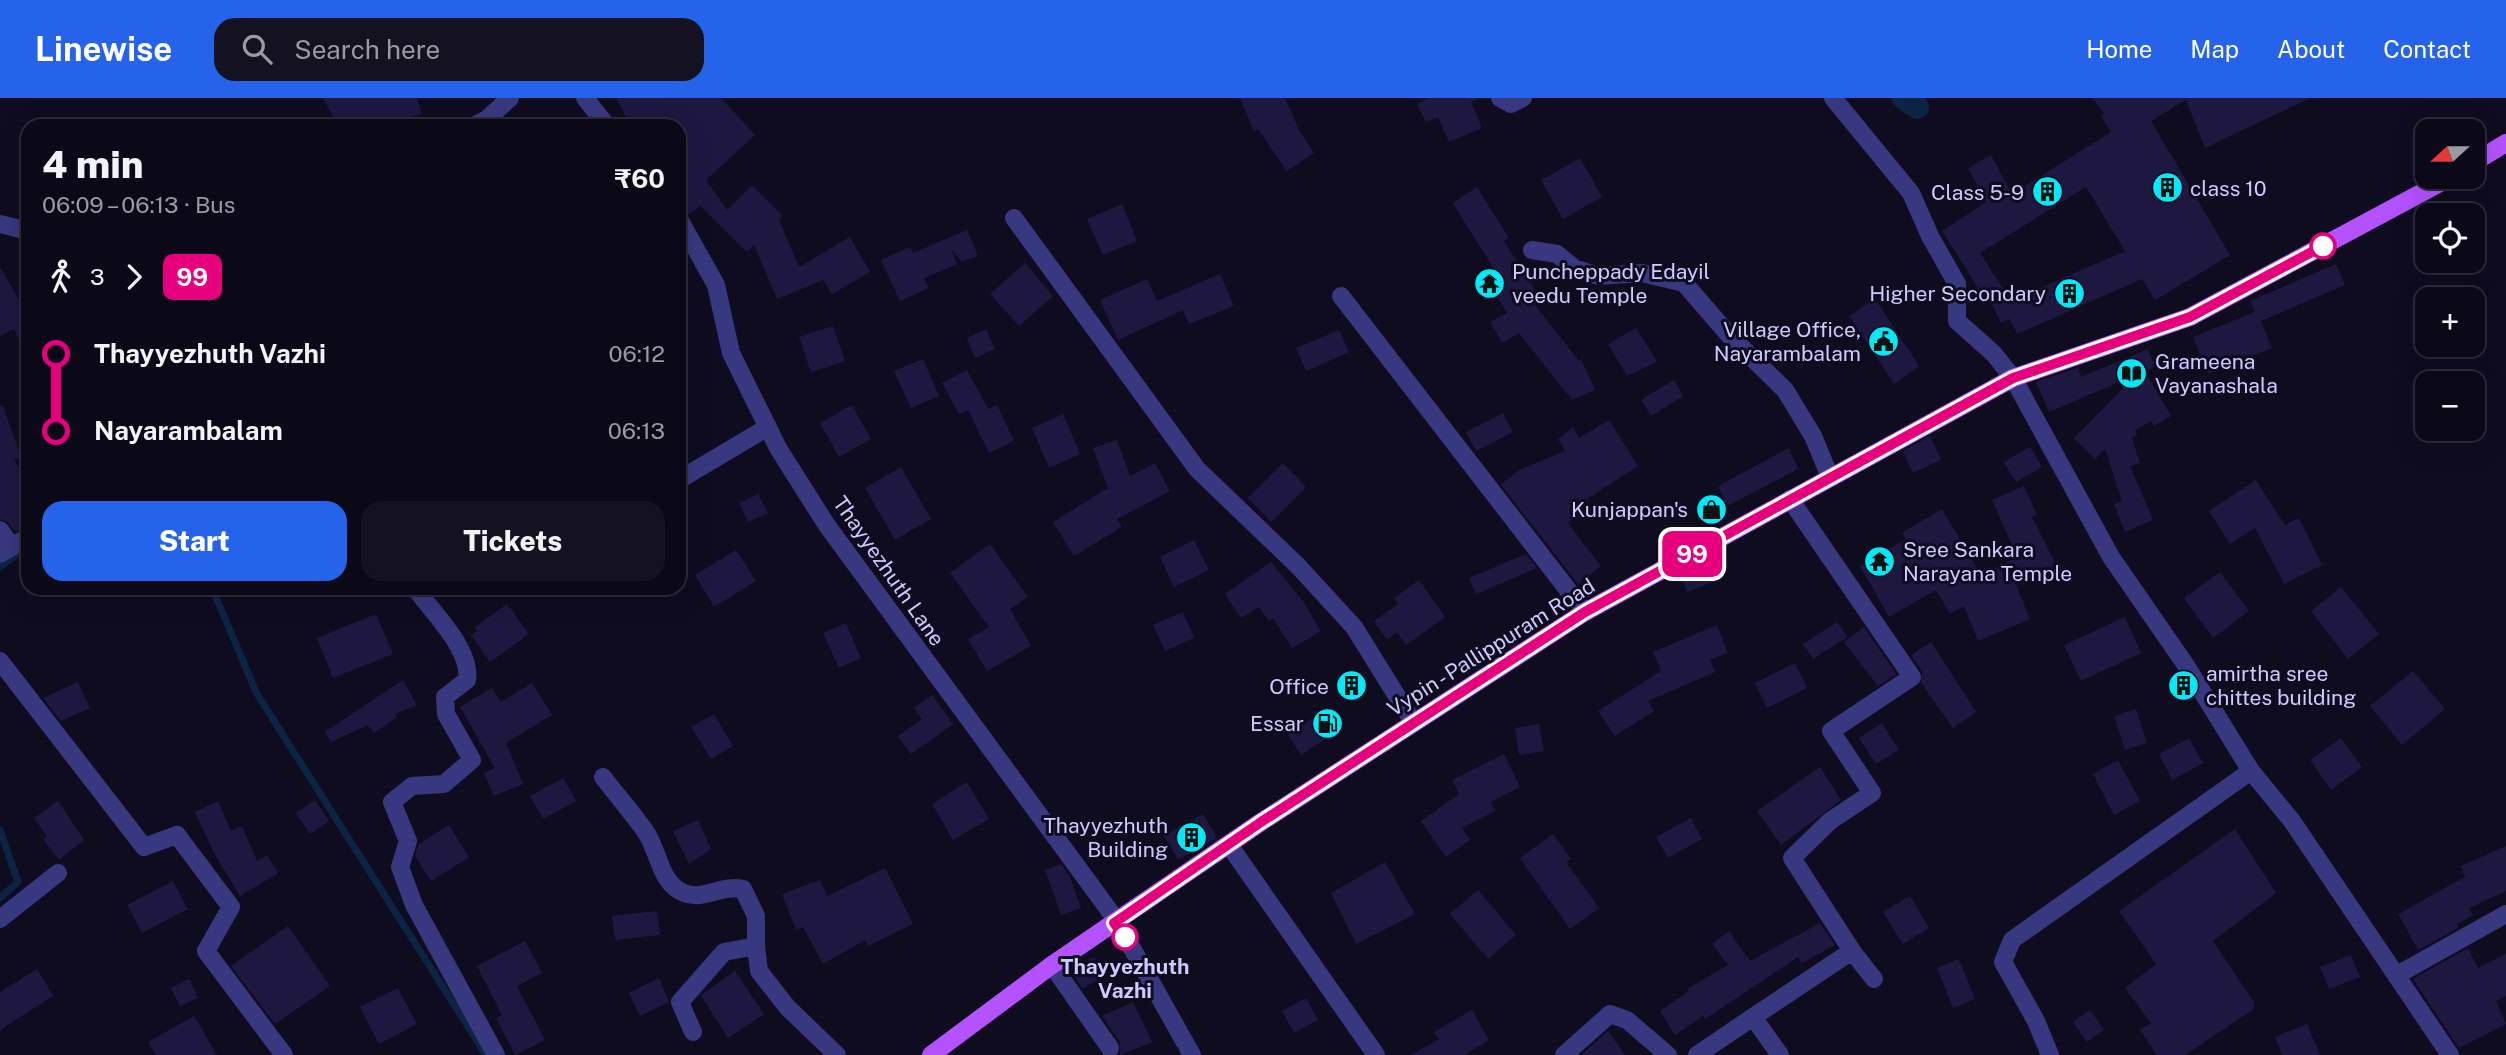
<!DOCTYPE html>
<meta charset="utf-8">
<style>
:root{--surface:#0b0918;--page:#141221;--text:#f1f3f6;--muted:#9a9aa2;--line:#2b2a37;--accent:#2563eb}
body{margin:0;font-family:"Public Sans",sans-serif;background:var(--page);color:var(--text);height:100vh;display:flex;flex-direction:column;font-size:26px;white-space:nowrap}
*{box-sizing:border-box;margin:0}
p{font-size:23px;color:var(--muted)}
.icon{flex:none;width:38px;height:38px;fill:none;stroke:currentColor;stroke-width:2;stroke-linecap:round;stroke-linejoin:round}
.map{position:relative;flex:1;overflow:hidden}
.side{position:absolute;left:21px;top:21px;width:665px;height:476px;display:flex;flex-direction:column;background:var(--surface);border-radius:21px;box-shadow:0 7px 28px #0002,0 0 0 2px var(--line)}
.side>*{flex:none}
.badge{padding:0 14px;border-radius:10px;font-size:24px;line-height:46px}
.needle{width:46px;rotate:249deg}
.fabs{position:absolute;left:2415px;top:21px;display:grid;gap:14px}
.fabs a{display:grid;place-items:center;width:70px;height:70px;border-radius:14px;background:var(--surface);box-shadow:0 7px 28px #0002,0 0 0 2px var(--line);font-size:35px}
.map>.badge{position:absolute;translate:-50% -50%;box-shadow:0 0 0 4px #fff}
.legs{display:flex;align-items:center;gap:10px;height:77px;padding:0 21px;font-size:23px}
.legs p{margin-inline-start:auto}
.summary{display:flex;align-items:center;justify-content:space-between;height:119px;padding:0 21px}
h1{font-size:38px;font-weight:800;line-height:52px}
.action{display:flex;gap:14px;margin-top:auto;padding:14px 21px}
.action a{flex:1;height:80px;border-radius:21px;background:var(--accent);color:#fff;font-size:28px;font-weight:800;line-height:80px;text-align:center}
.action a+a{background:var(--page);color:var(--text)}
ul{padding:0 21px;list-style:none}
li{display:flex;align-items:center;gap:24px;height:77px;font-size:26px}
li i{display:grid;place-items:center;width:10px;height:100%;margin:0 9px;background:currentColor}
li i::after{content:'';width:18px;height:18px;margin:-9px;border:5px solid;border-radius:50%;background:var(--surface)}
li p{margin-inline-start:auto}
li:first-child i{background:linear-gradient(#0000 50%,currentColor 0)}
li:last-child i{background:linear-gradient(currentColor 50%,#0000 0)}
header{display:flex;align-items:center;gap:42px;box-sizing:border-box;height:98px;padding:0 35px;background:var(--accent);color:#fff}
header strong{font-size:33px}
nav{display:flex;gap:38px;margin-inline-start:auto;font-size:24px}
.search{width:490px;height:63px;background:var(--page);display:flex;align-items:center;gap:18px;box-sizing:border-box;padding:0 24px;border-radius:21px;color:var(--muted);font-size:26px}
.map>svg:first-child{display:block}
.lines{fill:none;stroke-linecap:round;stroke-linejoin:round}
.stream{stroke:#0c2444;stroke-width:7}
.canal{stroke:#0c2444;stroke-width:24}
.building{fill:#1e1841;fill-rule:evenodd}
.minor{stroke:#37387f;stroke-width:18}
.tertiary{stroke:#37387f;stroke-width:18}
.primary{stroke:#b452ff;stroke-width:18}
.line-1-casing{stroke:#fff;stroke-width:16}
.line-1{stroke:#e6007e;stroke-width:10}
.stop-1-dot{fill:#fff;stroke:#e6007e;stroke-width:3.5}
.labels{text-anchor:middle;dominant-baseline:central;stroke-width:6;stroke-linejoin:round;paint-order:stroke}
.poi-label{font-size:21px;fill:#cecbff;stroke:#0f0c20;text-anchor:end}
.street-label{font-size:21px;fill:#cecbff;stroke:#0f0c20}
.stop-label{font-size:21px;font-weight:bold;fill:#cecbff;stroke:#0f0c20}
</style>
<header>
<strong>Linewise</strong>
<div class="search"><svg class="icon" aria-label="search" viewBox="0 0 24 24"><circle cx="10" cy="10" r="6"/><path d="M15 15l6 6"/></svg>Search here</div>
<nav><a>Home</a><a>Map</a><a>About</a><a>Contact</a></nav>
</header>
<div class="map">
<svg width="2506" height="957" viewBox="0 0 2506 957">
<rect width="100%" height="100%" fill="#0f0c20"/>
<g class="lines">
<path class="stream" d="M0,469l22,-16
M212,490l45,106 229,361
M0,732l18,52 -18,16"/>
<path class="canal" d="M1904,0l13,9"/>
</g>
<path class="building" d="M323,0h94l5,16 -10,3 5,9h-79z
M616,0h105l34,37 -49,45 21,30 25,-25 31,31 -4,4 20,47 51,-30 20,35 -38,22 -9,-14 -46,19 -23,-54 -7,7 -46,-46 -12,8 -10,-6v-82h-48z
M1240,0h45l14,32 15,23 -27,18 -29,-42 -4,2z
M1429,0h50l-8,4 11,26 -33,14 -11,-25 -12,5 -9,-18z
M2092,0h218l-105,50 -19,-48 -35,21 79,134 -75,45 -13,-21 -125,55 -7,-15 -9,4 -11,-23 -3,2 -45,-71 44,-29 -18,-34 23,-13 21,39 99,-62 -10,-16 4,-2zM2086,89l39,64 -114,50 -31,-48z
M1580,60l22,39 -39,22 -22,-39z
M1477,89l32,51 -5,3 31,49 -8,5 52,66 2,-2 14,31 -23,10 -53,-67 -17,10 -12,-21 17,-9 -20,-33 10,-6 -44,-71z
M1122,106l15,37 -34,14 -16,-36z
M967,132l11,26 -16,6 -11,-13 6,15 -33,14 5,10 -29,13 -19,-41 29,-13 3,6z
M1025,165l28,33 -34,30 -29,-32z
M2336,166l9,21 -84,36 11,27 -64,26 -15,-37 62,-25 -5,-11z
M0,169l19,33 9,-5v65l-14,-31 -14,7z
M1220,176l14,32 -45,18 -6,-14 -65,30 -18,-40 47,-21 10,22z
M1875,201l44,67 -25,18 -45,-68z
M833,228l12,35 -34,11 -12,-35z
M1636,230l21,34 -30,14 -19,-32z
M986,231l9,20 -20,9 -8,-20z
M1339,232l10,22 -43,19 -10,-23z
M2148,251l7,18 -10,4 26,45 -17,10 -3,-5 -16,9 2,5 -5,3 8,25 -10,3 23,54 -28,12 -11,-28 8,-3 -17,-52 -10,10 -21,-21 62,-63 -87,37 -13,-30 42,-14 3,9z
M923,261l16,37 -28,12 -17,-37z
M967,272l21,39 9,-4 17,36 -25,12 -21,-43 -9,4 -17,-31z
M1674,282l9,16 -32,20 -10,-16z
M852,307l19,34 -32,18 -19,-34z
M0,308h3l18,51 -7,3 14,22v44l-13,6 -6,-9 -9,-4z
M1503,315l10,19 -37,19 -10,-19z
M1063,316l17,40 -31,14 -17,-40z
M1609,322l29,46 -51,33 5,12 -25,11 34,44 -23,18 -77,-99 18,-15 46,-19 -7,-12 15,-12 6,11z
M1930,338l11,24 -28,13 -10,-22z
M1117,342l13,36 25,-13 15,28 -53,28 5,8 -48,29 -21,-34 55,-34 -15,-40z
M2030,349l12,20 -26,15 -12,-20z
M1789,350l9,21 -71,37 -9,-20z
M1283,365l23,24 -35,35 -23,-24z
M901,369l30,52 -36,21 -30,-52z
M2256,382l29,45 14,-7 23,47 -38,19 -29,-56 -25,16 -21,-33z
M2024,388l13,29 -5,2 24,48 -40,20 14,34 -52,22 -14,-35 -14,8 -14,-24 -47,27 -29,-51 46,-27 -4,-6 40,-24 39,66 36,-18 -25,-57z
M758,396l10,19 -20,9 -9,-19z
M1194,442l15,30 -35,17 -14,-30z
M990,446l38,53 -18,12 21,37 -44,25 -19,-32 21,-12 -39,-54z
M736,452l20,31 -42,26 -19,-32z
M1526,456l11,14 -61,26 -7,-16z
M1711,463l7,19 -31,12 -7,-19z
M1271,464l33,41 17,28 -29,17 -19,-30 -4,3 -10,-14 -18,11 -16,-24z
M2220,474l29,39 -36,27 -29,-40z
M1419,482l26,37 -39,28 -9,-13 -10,8 -13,-19 24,-17 -4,-6z
M2341,489l38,47 -31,25 -37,-48z
M507,506l22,30 -39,28 -19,-27 6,-4 -2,-4z
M1183,514l11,26 -29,13 -12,-26z
M376,516l17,40 -60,24 -16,-40z
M2125,519l16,36 -60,28 -17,-36z
M1837,524l10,15 -34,22 -10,-15z
M846,525l15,35 -22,10 -16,-35z
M1717,527l11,28 -18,7 5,12 -67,29 6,10 -39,25 -17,-25 63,-40 -8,-19z
M1864,529l32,47 -18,12 -34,-44z
M1931,544l45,70 -23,16 -32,-45 1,-12 -11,-16z
M1795,565l12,25 -40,20 -12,-25z
M2413,573l32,38 -43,36 -32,-39z
M403,582l14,25 -22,9 2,3 -23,16 -6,-8 -37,17 -6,-10z
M78,584l12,26 -29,13 -18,-23z
M532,585l20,32 -46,28 17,41 -29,12 -10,-23 11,-5 -35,-61 32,-19 9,14z
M932,597l21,29 -42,30 -13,-18 24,-17 -8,-11z
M1327,610l14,20 -40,27 -13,-20z
M2136,611l11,34 -22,7 -11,-34z
M714,616l19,32 -22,13 -20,-32z
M1882,625l17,27 -23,14 -17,-26z
M1539,626l5,27 -25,4 -4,-27z
M2189,640l14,25 -31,17 -13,-26z
M2341,640l21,29 -31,23 -21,-30z
M1504,656l16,33 -29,15 4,9 -33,17 8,12 -24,17 -25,-36 38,-27 -7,-14z
M2118,662l22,41 -26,14 -21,-41z
M1820,669l21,33 -60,45 -24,-34z
M563,680l13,23 -33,18 -13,-23z
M967,684l22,37 -36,21 -21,-36z
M315,702l14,21 -19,13 -14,-21z
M58,703l26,39 -25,20 -16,-21 4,-3 -13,-18z
M218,703l13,30 11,-5 15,35 10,-6 11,18 -38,23 -26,-43 -19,-41z
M1203,716l14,24 -39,22 -14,-24z
M1691,720l11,21 -34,19 -12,-21z
M698,722l13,29 -22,15 -16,-33z
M449,727l20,32 -38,24 -16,-25 4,-12z
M2235,731l41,64 -63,48 41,61v7l-69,46h-28l-17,-25 11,-7 -26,-35 31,-24 -37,-53z
M1553,736l18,25 -5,3 33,46 -29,21 -50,-71z
M2506,748v45l-37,17 4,7 -16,9 1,4 -40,22 -20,-36 67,-37 -4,-11z
M1385,764l30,52 -59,30 -25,-51z
M1061,766l9,13 11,31 -20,7 -16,-45z
M885,770l28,56 -45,22 -3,-6 -42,24 -20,-37 -7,3 -14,-36 38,-14 7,16z
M173,783l15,28 -46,24 -15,-28z
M1478,792l38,45 -28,24 -38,-45z
M1910,798l19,32 -26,16 -20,-32z
M657,813l3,24 -45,5 -3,-24z
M1820,825l15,22 -33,18 -4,-6 -93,62 -2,-3 -28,19 -15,-24 29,-20 -2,-2 41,-24 -16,-21 17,-13 21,30z
M288,828l42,60 -55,38 -44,-58z
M525,843l17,32 -25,13 28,54 -30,15 -19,-37 6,-3 -25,-49z
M2468,850l10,20 28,-14v42l-10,5 10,23 -47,24 -46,-69z
M2351,857l9,22 -31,12 -9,-22z
M1094,859l10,21 -22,10 -13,-19z
M1959,861l16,40 -22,9 -16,-40z
M37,871l16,27 -53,34v-38z
M735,873l29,43 -36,24 -27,-43z
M659,880l10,24 -29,14 -11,-23z
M189,881l9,19 -18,8 -9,-18z
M398,890l19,36 -38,20 -19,-37z
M1306,900l12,22 -24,13 -12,-22z
M1133,904l19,40 -32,13v-13l-18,-26z
M1472,912l17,30 -25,15h-53l28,-16 -5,-7z
M2090,912l14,20 -17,12 -14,-20z
M194,918l23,39h-61l-8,-13z
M2307,926l13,31h-38l-7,-18z
M1608,933l17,24h-44z"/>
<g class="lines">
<path class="minor" d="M1500,0l11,6 12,-6
M1833,0l78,95 19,43 27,48v37l37,33 19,24
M474,28l13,-7 23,-21
M1014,120l183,251 101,97 56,61 59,95
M0,126l28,7
M1532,152l25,4 17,14 24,8 44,-3 42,10 45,52 56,55 28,46 17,41
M1341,198l244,316
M679,382l89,-53
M0,432l12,17
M0,456l28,-17
M415,490c18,25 57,62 52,92l-22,17 1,17 26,46 -28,24 -32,2 -20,16 16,39 -8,26 14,38 82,150
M0,563l144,186 33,-12 54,72 -25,44 78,104
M603,679c14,19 31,37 44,57 12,19 13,49 37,59 19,8 38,-9 59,-4l13,27v30
M1229,747l147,210
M0,821l58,-46
M1114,825l14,18 64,114
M1852,853l22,28
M1052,867l58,83
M2397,877l109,-61
M1753,919l99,-66 -60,-93 38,-37 42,-28 -41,-62 81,-54 -122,-178
M693,934l-13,-30 44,-50 32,-6 3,25 28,36 50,48
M1564,957l46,-41 17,6 41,35
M1697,957l56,-38 27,38
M2050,957l-14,-34 -33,-59 9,-22 239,-169"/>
<path class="tertiary" d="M585,0l22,28
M679,121l37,66 15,68 47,95 48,76 291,397
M2013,280l98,179 74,107 66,107 41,50 158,234"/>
<path class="primary" d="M2473,65l33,-20
M931,957l121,-90 209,-143 324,-210 428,-234 177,-61 261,-140"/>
</g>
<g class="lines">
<defs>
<path id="line-1" d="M1125,839l-11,-14 147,-101 324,-210 428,-234 177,-61 133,-71"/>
</defs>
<use href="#line-1" class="line-1-casing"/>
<use href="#line-1" class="line-1"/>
</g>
<defs>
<symbol id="building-disc" viewBox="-11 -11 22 22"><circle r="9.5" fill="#00ebf6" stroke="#0f0c20"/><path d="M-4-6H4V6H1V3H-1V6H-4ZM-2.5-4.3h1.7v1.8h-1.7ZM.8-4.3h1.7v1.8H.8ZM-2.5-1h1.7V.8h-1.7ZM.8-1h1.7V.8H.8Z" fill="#111"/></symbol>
<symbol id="temple-disc" viewBox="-11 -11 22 22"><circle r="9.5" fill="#00ebf6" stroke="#0f0c20"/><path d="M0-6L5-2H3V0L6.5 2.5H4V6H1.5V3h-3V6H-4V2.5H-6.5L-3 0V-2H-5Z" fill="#111"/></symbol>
<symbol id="civic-disc" viewBox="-11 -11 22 22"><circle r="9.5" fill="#00ebf6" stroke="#0f0c20"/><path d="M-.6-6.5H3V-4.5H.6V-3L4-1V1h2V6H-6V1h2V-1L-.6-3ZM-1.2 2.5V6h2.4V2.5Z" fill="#111"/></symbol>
<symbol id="library-disc" viewBox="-11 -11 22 22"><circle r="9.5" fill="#00ebf6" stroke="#0f0c20"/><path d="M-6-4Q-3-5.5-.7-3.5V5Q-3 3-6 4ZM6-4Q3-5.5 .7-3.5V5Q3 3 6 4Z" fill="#111"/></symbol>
<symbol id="shop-disc" viewBox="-11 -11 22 22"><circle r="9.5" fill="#00ebf6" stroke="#0f0c20"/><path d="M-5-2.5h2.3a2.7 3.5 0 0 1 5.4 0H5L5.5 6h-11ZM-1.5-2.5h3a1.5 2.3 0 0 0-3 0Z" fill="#111"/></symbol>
<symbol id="fuel-disc" viewBox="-11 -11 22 22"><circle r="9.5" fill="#00ebf6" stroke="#0f0c20"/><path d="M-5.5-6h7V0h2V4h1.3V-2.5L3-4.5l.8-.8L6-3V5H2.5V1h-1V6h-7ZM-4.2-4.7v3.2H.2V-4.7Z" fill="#111"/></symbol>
</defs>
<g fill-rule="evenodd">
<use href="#building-disc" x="2150" y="72" width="35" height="35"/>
<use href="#building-disc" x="2030" y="76" width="35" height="35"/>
<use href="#temple-disc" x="1472" y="168" width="35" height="35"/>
<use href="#building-disc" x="2052" y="178" width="35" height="35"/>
<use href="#civic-disc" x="1866" y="226" width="35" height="35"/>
<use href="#library-disc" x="2114" y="258" width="35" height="35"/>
<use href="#shop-disc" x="1694" y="394" width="35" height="35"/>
<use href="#temple-disc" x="1862" y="446" width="35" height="35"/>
<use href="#building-disc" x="2166" y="570" width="35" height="35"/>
<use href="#building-disc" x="1334" y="570" width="35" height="35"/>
<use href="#fuel-disc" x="1310" y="608" width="35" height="35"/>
<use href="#building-disc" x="1174" y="722" width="35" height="35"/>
</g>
<g class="stop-1-dot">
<circle cx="2323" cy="148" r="12"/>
<circle cx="1125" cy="839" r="12"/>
</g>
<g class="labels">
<g class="poi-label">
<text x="2190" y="90" text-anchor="start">class 10</text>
<text x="2024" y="94">Class 5-9</text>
<text x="1512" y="173" text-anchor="start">Puncheppady Edayil<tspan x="1512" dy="24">veedu Temple</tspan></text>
<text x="2046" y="195">Higher Secondary</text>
<text x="1861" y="231">Village Office,<tspan x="1861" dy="24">Nayarambalam</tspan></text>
<text x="2155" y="263" text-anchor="start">Grameena<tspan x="2155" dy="24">Vayanashala</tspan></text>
<text x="1688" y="411">Kunjappan's</text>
<text x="1903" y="451" text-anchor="start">Sree Sankara<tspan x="1903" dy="24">Narayana Temple</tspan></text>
<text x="2206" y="575" text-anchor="start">amirtha sree<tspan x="2206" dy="24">chittes building</tspan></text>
<text x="1329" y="588">Office</text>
<text x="1304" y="625">Essar</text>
<text x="1168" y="727">Thayyezhuth<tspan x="1168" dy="24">Building</tspan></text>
</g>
<g class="street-label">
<text transform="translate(889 473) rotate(55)">Thayyezhuth Lane</text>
<text transform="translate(1491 549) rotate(-32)">Vypin - Pallippuram Road</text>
</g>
<g class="stop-label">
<text x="1125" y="868">Thayyezhuth<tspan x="1125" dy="24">Vazhi</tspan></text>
</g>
</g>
</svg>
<div class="fabs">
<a><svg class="needle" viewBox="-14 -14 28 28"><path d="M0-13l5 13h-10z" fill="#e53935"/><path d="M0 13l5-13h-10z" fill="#9a9aa2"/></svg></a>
<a><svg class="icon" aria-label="locate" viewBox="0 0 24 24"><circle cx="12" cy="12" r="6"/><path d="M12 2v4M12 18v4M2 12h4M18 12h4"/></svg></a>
<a>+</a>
<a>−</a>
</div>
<b class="badge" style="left:1692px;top:456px;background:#e6007e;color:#fff">99</b>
<section class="side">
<div class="summary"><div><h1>4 min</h1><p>06:09 – 06:13 · Bus</p></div><b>₹60</b></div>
<div class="legs"><svg class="icon" aria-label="walk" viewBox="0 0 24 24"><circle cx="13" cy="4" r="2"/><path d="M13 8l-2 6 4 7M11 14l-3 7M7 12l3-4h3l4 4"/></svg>3<svg class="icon" aria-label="forward" viewBox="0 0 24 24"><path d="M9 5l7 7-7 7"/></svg><b class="badge" style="background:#e6007e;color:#fff">99</b></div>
<ul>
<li><i style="color:#e6007e"></i><b>Thayyezhuth Vazhi</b><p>06:12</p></li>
<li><i style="color:#e6007e"></i><b>Nayarambalam</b><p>06:13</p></li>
</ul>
<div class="action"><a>Start</a><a>Tickets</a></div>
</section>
</div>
